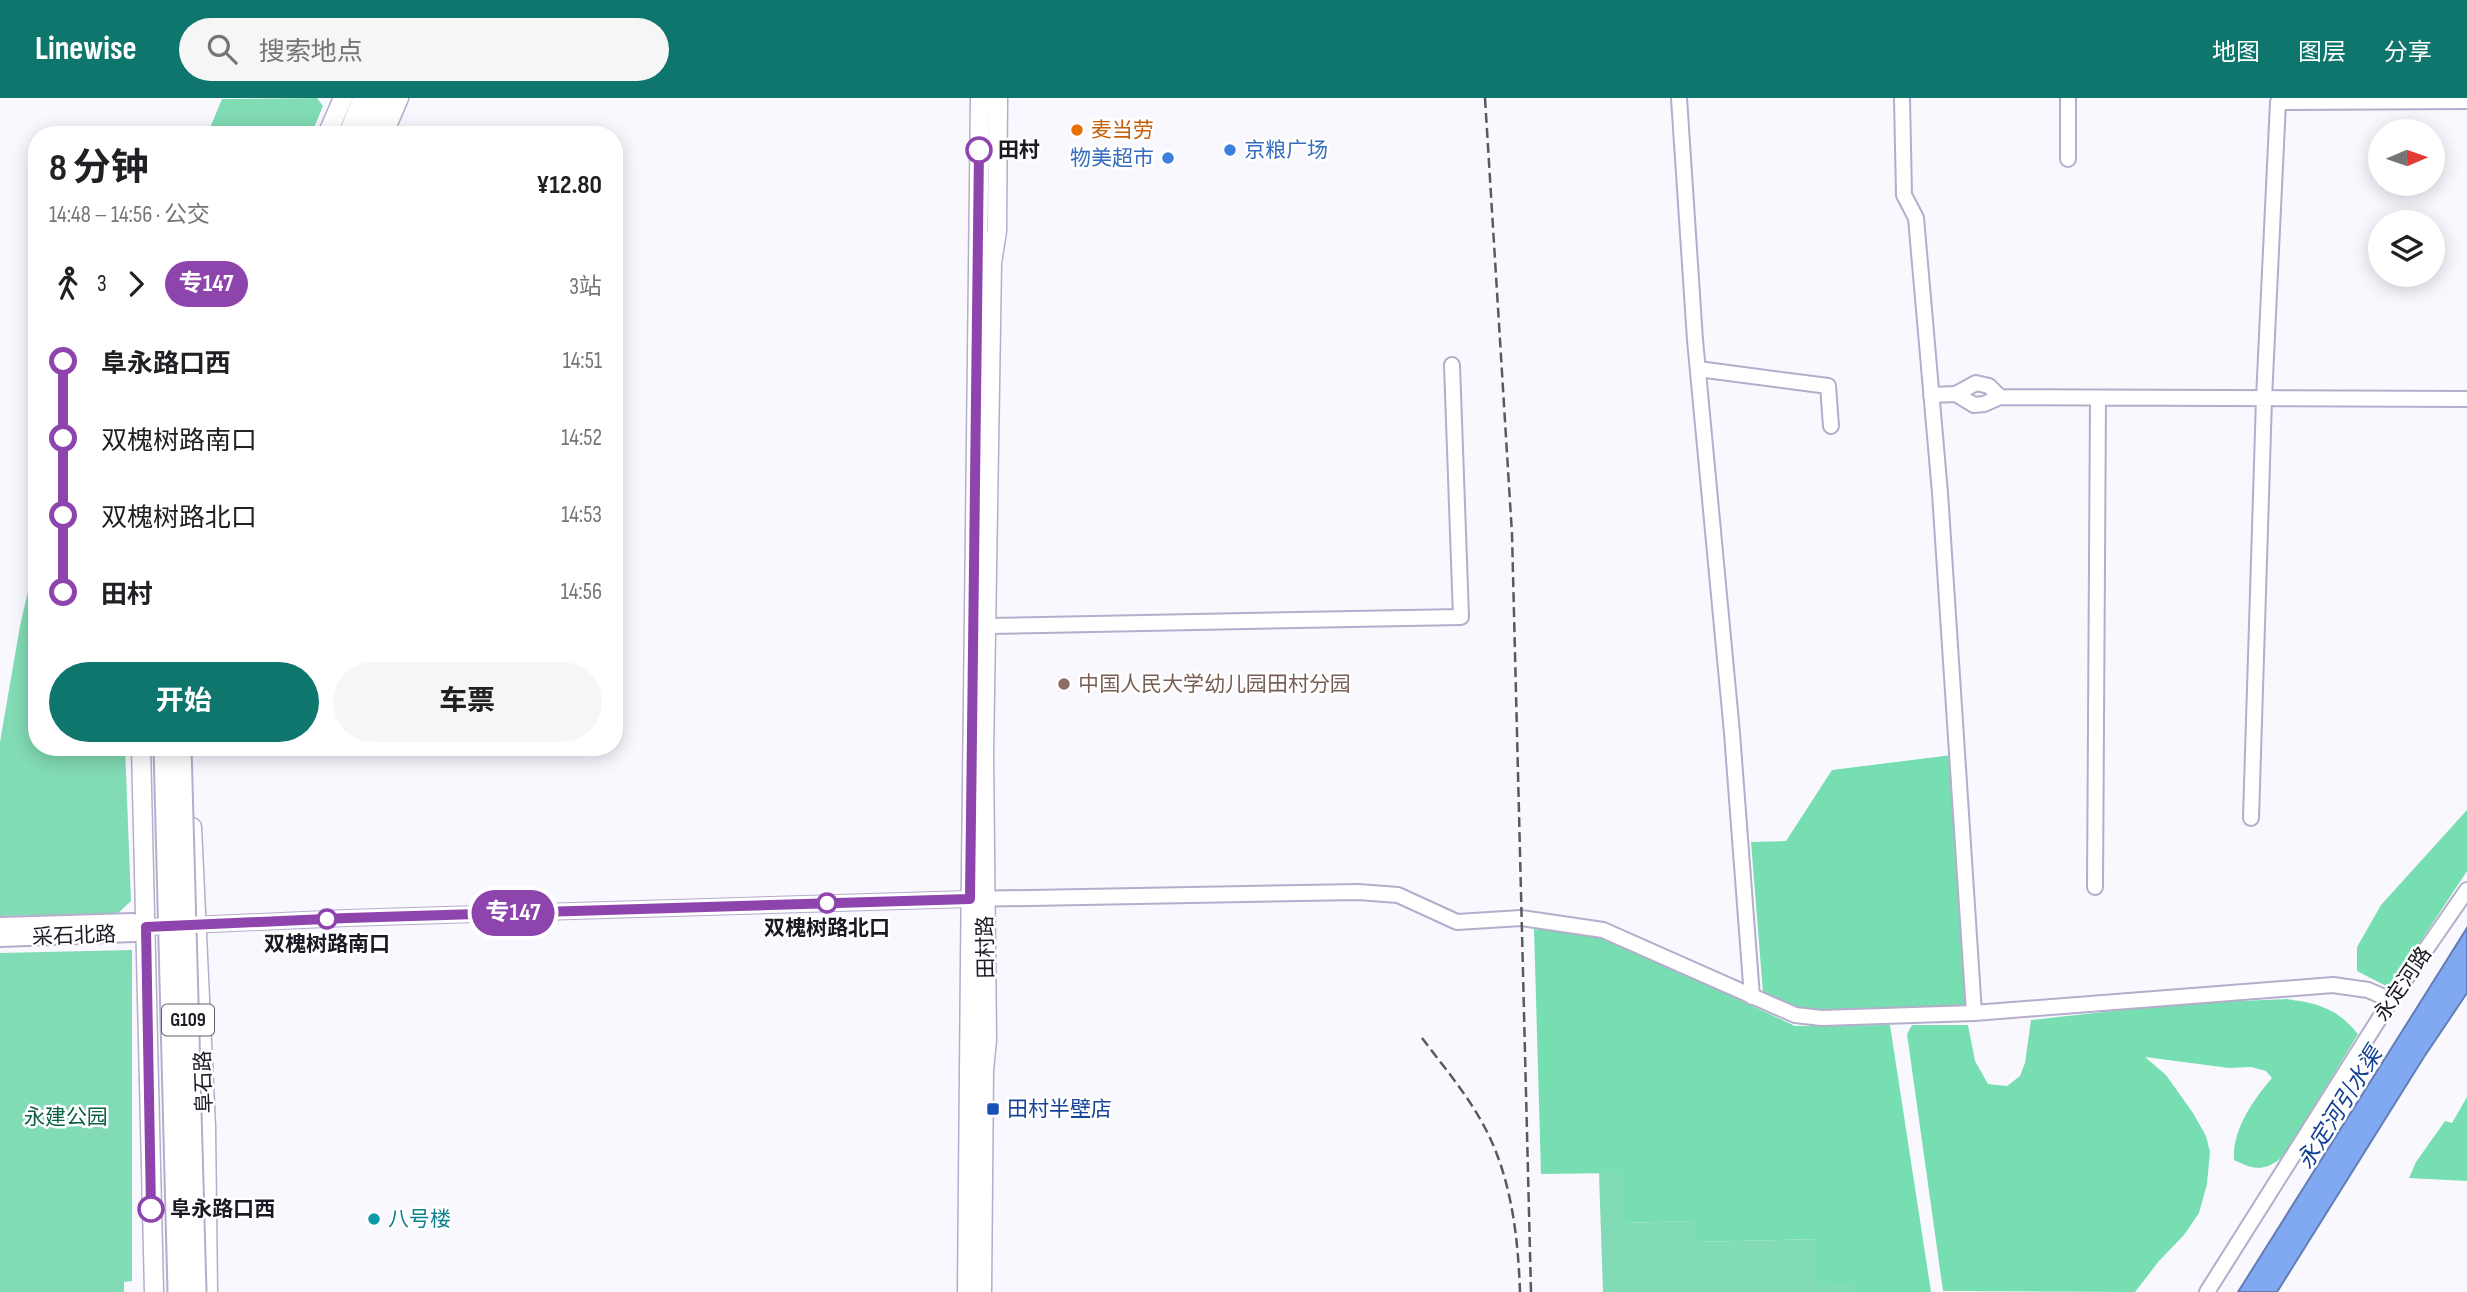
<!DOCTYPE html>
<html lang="zh">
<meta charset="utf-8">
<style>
:root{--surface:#fff;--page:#f6f6f6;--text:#202124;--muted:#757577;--accent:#0f766e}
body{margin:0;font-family:"Sofia Sans Condensed","Noto Sans SC",sans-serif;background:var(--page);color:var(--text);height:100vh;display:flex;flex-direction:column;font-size:26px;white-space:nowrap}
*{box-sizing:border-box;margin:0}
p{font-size:23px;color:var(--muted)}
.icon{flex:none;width:38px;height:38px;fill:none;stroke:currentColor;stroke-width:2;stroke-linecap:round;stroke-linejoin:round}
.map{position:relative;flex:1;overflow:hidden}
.sheet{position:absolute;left:28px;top:28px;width:595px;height:630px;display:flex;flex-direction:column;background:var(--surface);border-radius:28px;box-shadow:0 4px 18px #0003}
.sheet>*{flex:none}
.badge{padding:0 14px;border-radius:23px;font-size:24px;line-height:46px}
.needle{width:46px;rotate:88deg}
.tools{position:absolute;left:2368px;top:21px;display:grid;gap:14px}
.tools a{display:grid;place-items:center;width:77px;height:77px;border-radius:50%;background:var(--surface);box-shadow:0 4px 18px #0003;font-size:35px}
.map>.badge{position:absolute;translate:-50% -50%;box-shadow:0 0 0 4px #fff}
.legs{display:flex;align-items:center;gap:10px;height:77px;padding:0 21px;font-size:23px}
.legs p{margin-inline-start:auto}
.head{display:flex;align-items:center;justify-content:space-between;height:119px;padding:0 21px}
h1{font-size:38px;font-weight:700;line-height:52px}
.button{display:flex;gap:14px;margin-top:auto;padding:14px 21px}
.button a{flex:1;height:80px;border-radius:42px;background:var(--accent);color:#fff;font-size:28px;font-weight:700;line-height:80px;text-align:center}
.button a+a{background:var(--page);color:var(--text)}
ul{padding:0 21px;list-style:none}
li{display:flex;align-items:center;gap:24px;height:77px;font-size:26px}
li i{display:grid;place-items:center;width:10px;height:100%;margin:0 9px;background:currentColor}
li i::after{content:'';width:18px;height:18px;margin:-9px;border:5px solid;border-radius:50%;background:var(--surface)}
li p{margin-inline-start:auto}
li:first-child i{background:linear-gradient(#0000 50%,currentColor 0)}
li:last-child i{background:linear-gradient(currentColor 50%,#0000 0)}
header{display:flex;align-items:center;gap:42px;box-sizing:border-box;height:98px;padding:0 35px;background:var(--accent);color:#fff}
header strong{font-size:33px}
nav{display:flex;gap:38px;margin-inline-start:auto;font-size:24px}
.search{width:490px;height:63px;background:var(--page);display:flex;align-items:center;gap:18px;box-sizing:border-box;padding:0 24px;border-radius:38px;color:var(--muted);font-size:26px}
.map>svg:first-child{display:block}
.green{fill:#81dbb4}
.forest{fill:#77deb2}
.water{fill:#80a9f2;stroke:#627eb4;stroke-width:2}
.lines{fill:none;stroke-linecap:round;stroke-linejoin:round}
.minor-casing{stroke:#b4adcb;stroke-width:18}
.major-casing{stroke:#b4adcb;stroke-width:21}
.highway-casing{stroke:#b4adcb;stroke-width:23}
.minor{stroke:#fff;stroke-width:14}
.major{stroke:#fff;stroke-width:18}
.highway{stroke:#fff;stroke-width:19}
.rail{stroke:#5a5861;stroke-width:2.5;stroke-dasharray:10 5;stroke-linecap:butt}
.highway-bridge-casing{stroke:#b4adcb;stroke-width:23;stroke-linecap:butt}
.highway-bridge{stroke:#fff;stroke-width:19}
.line-1-casing{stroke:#fff;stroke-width:16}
.line-1{stroke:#8e44ad;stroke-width:10}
.food-dot{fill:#e8710a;stroke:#fff;stroke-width:2.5}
.stop-1-dot{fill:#fff;stroke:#8e44ad;stroke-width:3.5}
.shop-dot{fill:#3f7fe0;stroke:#fff;stroke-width:2.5}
.education-dot{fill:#8d6e63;stroke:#fff;stroke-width:2.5}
.transit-dot{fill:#1a4fb4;stroke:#fff;stroke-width:2.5}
.culture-dot{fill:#0f9aa8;stroke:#fff;stroke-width:2.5}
.labels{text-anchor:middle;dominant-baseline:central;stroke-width:5;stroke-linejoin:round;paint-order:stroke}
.shield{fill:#fff;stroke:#605e66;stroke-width:2}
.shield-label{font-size:19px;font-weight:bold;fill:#1c1924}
.food-label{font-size:21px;fill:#c56008;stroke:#fff;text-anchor:start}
.stop-label{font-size:21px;font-weight:bold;fill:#1c1924;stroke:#fff;text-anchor:start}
.shop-label{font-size:21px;fill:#366cbe;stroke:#fff;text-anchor:start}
.education-label{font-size:21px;fill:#785e54;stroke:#fff;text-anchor:start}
.street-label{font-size:21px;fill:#1c1924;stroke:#fff}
.transit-label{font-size:21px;fill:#164399;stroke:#fff;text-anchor:start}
.park-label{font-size:21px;fill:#0b5f43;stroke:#fff}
.culture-label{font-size:21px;fill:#0d838f;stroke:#fff;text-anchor:start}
.water-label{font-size:23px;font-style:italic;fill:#134093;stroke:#fff}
</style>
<header>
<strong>Linewise</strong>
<div class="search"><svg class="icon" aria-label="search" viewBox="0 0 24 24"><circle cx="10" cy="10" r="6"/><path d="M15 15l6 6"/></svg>搜索地点</div>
<nav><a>地图</a><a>图层</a><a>分享</a></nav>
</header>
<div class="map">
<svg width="2467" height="1194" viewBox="0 0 2467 1194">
<rect width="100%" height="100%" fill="#faf8ff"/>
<path class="green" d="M317,0l6,8 -12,29h-104l15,-36z
M37,454v195h88l6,154 -14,13 -117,2v-174l20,-116z
M132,852v331l-8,1v10h-124v-339z
M1599,1075h23v50l72,-2 3,21 122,-3 33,44v9h-249z"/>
<path class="forest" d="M1952,657l17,250 -160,7 -46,-19 -12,-151 35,-1 46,-71z
M2467,712v61l-77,117 -33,-17v-24l24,-42z
M1534,831l69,7 192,90 95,-1 41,267h-79v-9l-35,3 1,-47 -122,3 -2,-21 -72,2v-50l-81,1z
M2287,901c33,5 49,9 71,35l-74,122c-19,15 -28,15 -50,4 -2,-30 19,-60 38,-82l-6,-7 -15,-4 -22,1 -84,-11 21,18 27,38 13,23 4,16 -3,32 -8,29 -15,22 -25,26 -24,31 -192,-1 -36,-257 5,-9h56l7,36 13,23 19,2 13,-10 5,-13 6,-43 145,-16z
M2467,999v84l-58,-3 7,-16 29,-41 7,2z"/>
<path class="water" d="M2467,830v65l-43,64 -147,235h-39z"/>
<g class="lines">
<defs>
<path id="minor" d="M1679,0l16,242 37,393 20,264
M1902,0l2,97 12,23 24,275 34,520
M2068,61v-61
M1698,271l130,17 3,40
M1956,296l20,-11 13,3 11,11
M1931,297l25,-1 18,11 10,-1 16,-7 467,2
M986,528l475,-9 -9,-252
M2251,720l13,-419 14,-297 189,-1
M2095,789l3,-488
M0,827l133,-4 13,6 201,-9 622,-19 389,-7 40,3 59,27 64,-4 82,12 192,85 27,3 152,-5 359,-28 35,5 23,10
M0,841l134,-5 12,-7
M2207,1194l184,-292 76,-110"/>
<path id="major" d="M327,37l16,-37
M383,37l16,-37
M141,649l13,545
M192,729l14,300 2,165
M967,1194c4,-398 6,-796 13,-1194
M982,1194l2,-222 3,-30 -3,-286 8,-491 5,-32 1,-133"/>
<path id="highway" d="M348,37l15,-37
M366,37l15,-37"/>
</defs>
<use href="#minor" class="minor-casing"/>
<use href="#major" class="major-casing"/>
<use href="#highway" class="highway-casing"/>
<use href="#minor" class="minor"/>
<use href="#major" class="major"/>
<use href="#highway" class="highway"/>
<path class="rail" d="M1485,0l27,436 19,758
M1422,940c21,28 45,56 62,88 27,50 34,109 36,166"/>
<defs>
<path id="highway-bridge" d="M164,649l14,545
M181,649l15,545"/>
</defs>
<use href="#highway-bridge" class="highway-bridge-casing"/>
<use href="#highway-bridge" class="highway-bridge"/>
</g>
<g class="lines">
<defs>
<path id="line-1" d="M151,1111l-5,-282 201,-9 623,-19 9,-749"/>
</defs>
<use href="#line-1" class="line-1-casing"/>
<use href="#line-1" class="line-1"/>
</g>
<circle class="food-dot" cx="1077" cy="32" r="7"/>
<g class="stop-1-dot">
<circle cx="979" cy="52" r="12"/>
<circle cx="827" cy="805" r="9"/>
<circle cx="327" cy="821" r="9"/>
<circle cx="151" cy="1111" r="12"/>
</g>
<g class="shop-dot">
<circle cx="1230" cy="52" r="7"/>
<circle cx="1168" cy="60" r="7"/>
</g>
<circle class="education-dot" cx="1064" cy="586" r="7"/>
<rect class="transit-dot" x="986" y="1004" width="14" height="14" rx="3.5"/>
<circle class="culture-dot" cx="374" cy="1121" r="7"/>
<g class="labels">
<rect class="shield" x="162" y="906.5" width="52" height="31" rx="5"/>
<g class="shield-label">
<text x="188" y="922">G109</text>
</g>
<g class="food-label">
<text x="1091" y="32">麦当劳</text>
</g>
<g class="stop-label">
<text x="998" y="52">田村</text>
<text x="827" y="830" text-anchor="middle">双槐树路北口</text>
<text x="327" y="846" text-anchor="middle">双槐树路南口</text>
<text x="170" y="1111">阜永路口西</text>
</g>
<g class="shop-label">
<text x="1244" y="52">京粮广场</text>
<text x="1154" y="60" text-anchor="end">物美超市</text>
</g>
<g class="education-label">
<text x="1078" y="586">中国人民大学幼儿园田村分园</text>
</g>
<g class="street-label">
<text transform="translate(74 838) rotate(-2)">采石北路</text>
<text transform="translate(986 849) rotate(-91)">田村路</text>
<text transform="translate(2403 886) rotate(-56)">永定河路</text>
<text transform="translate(204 984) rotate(-92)">阜石路</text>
</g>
<g class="transit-label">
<text x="1007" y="1011">田村半壁店</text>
</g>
<g class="park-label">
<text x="66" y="1019">永建公园</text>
</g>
<g class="culture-label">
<text x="388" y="1121">八号楼</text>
</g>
<g class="water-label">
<text transform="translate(2340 1010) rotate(-58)">永定河引水渠</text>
</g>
</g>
</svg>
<div class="tools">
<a><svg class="needle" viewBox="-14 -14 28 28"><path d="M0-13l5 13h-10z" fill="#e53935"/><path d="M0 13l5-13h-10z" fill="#757577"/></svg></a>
<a><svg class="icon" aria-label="layers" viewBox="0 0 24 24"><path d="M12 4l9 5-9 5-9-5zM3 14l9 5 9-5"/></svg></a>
</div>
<b class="badge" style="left:513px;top:815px;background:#8e44ad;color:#fff">专147</b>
<section class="sheet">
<div class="head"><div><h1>8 分钟</h1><p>14:48 – 14:56 · 公交</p></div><b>¥12.80</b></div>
<div class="legs"><svg class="icon" aria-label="walk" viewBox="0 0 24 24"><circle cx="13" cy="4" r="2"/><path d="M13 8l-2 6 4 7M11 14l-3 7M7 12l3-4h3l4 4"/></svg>3<svg class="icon" aria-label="forward" viewBox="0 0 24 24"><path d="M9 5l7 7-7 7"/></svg><b class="badge" style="background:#8e44ad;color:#fff">专147</b><p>3站</p></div>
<ul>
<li><i style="color:#8e44ad"></i><b>阜永路口西</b><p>14:51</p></li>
<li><i style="color:#8e44ad"></i><span>双槐树路南口</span><p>14:52</p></li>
<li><i style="color:#8e44ad"></i><span>双槐树路北口</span><p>14:53</p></li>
<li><i style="color:#8e44ad"></i><b>田村</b><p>14:56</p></li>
</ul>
<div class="button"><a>开始</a><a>车票</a></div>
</section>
</div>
